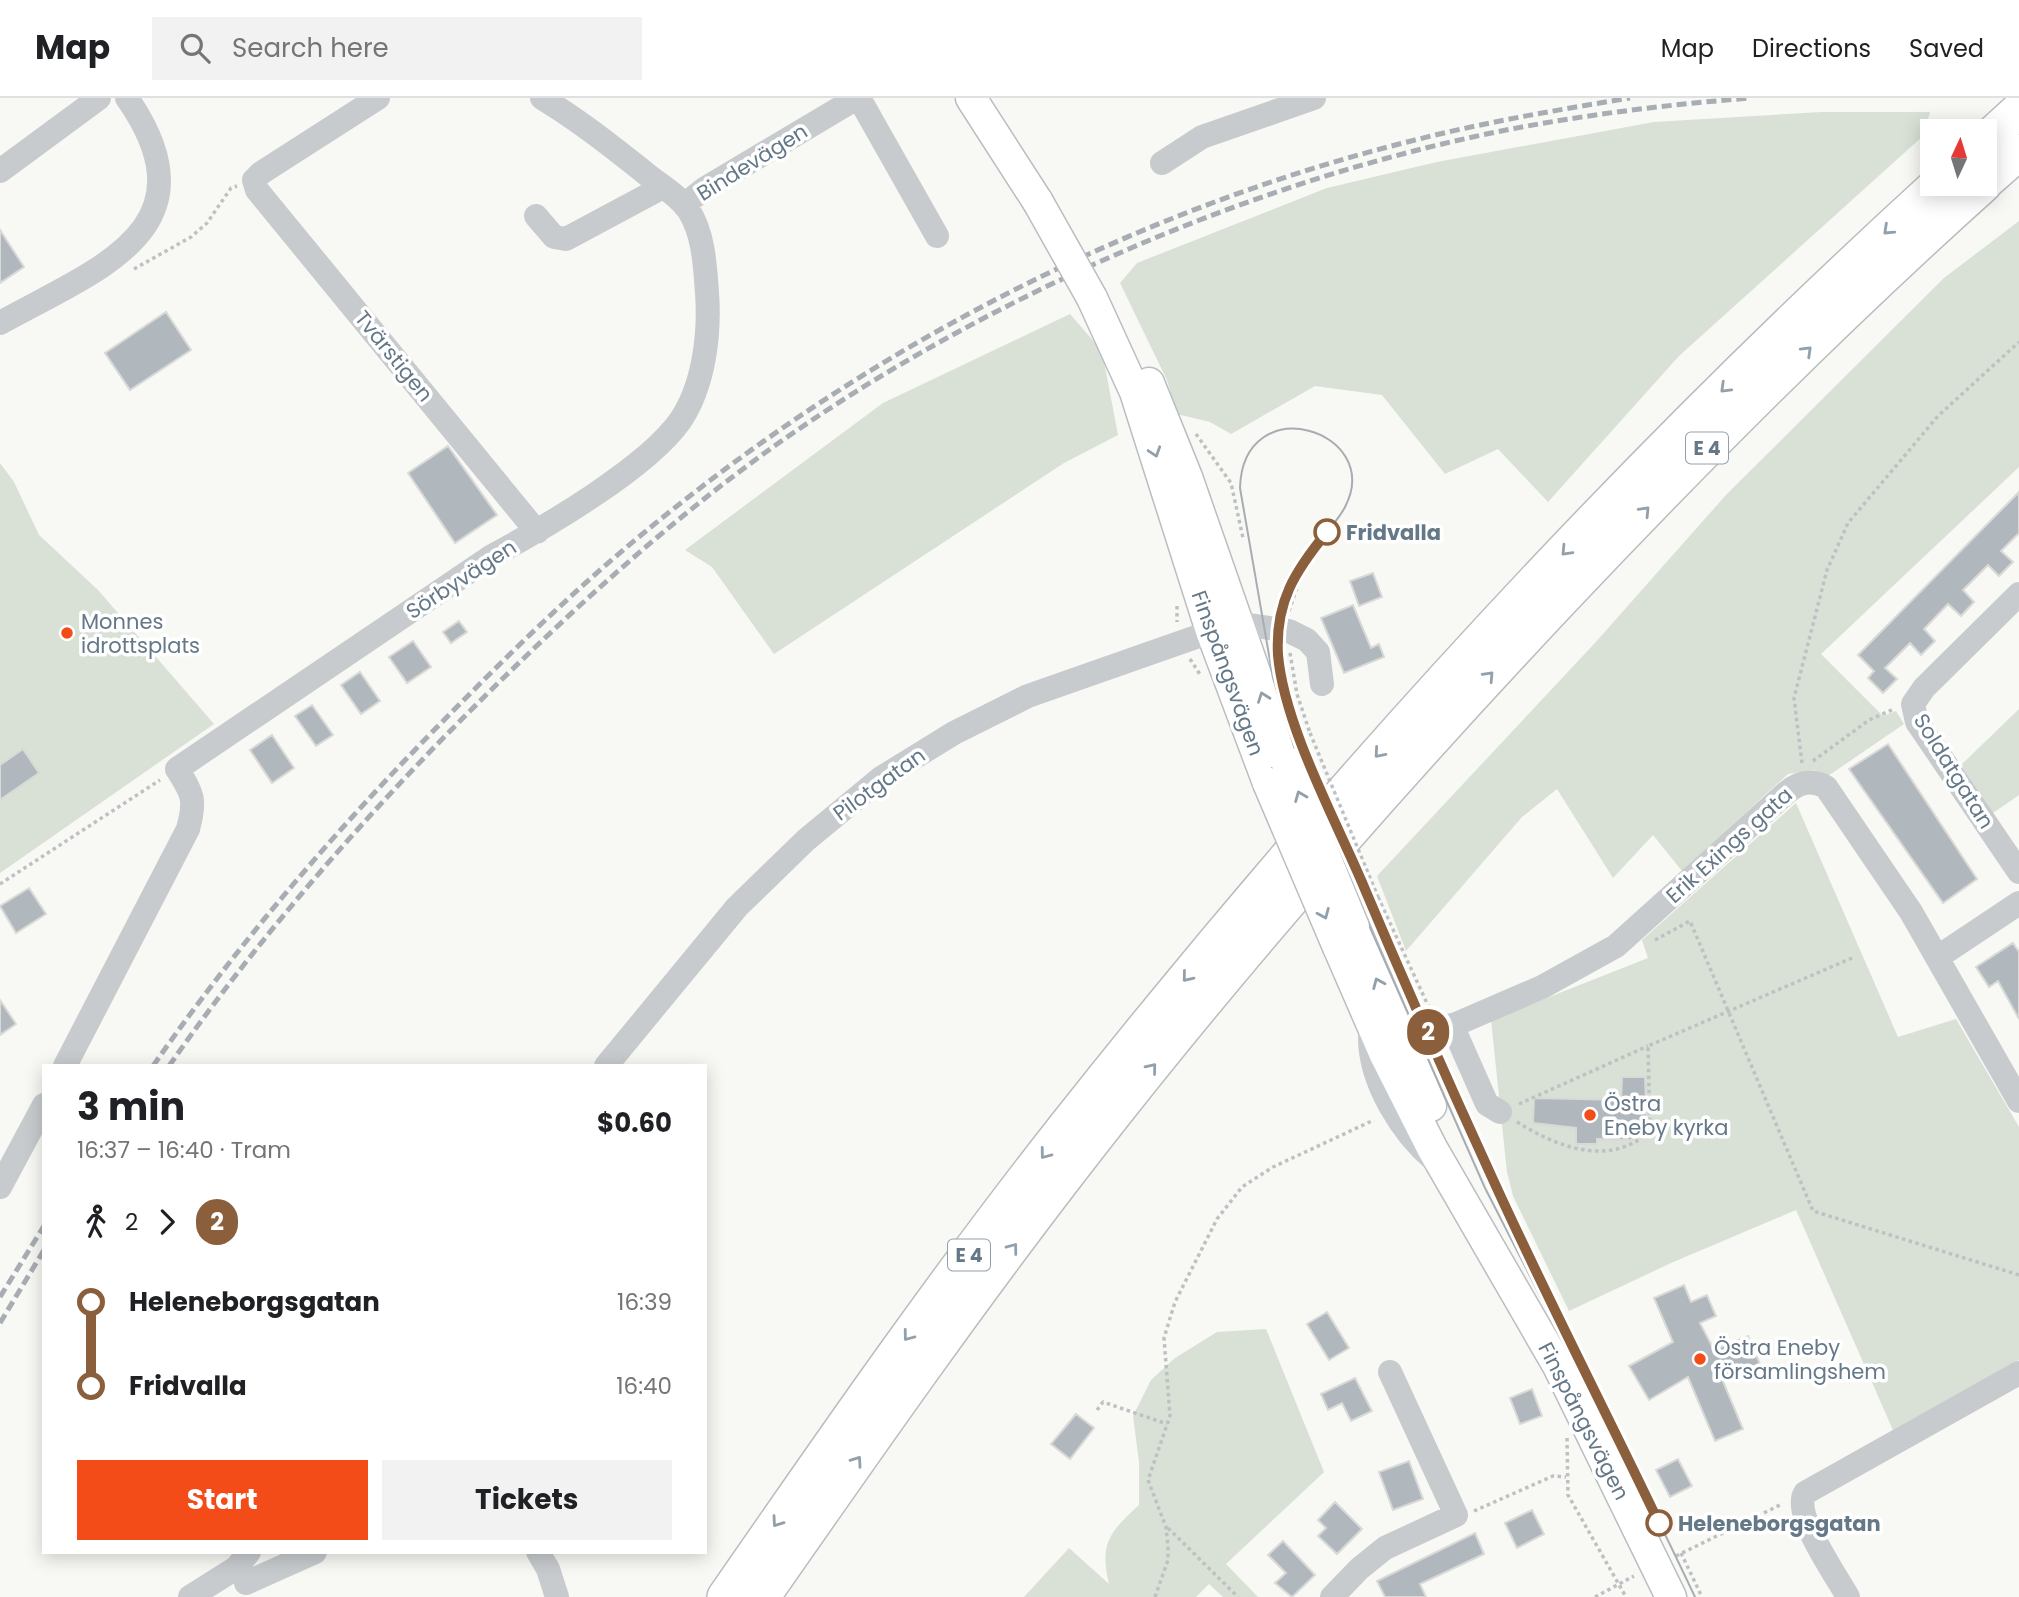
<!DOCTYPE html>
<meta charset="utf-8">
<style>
:root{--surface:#fff;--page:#f2f2f2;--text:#202124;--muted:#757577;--line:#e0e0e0;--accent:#f34c19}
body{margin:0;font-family:Poppins,sans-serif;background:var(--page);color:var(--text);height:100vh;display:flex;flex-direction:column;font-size:26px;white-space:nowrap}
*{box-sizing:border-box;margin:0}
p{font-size:23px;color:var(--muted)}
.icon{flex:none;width:38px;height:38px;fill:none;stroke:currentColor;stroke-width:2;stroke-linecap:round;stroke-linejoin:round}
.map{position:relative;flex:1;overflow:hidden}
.details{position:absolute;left:42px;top:966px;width:665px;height:490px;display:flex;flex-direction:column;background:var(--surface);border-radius:0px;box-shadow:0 4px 18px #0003}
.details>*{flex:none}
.badge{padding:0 14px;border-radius:23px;font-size:24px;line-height:46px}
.needle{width:46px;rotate:4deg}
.controls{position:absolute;left:1920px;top:21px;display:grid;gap:14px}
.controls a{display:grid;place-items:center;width:77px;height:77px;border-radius:0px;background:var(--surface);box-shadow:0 4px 18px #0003;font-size:35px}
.map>.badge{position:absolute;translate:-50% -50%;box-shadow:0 0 0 4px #fff}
.legs{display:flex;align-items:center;gap:10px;height:77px;padding:0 35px;font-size:23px}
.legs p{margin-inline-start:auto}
.headline{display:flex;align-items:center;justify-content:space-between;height:119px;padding:0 35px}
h1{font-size:38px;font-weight:700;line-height:52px}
.action{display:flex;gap:14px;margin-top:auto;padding:14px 35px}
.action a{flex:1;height:80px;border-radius:0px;background:var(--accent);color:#fff;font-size:28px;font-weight:700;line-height:80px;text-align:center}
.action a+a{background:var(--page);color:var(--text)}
ul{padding:0 35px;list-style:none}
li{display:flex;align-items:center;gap:24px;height:84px;font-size:26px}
li i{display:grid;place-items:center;width:10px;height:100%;margin:0 9px;background:currentColor}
li i::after{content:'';width:18px;height:18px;margin:-9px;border:5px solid;border-radius:50%;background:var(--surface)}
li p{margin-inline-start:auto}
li:first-child i{background:linear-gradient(#0000 50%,currentColor 0)}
li:last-child i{background:linear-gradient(currentColor 50%,#0000 0)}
header{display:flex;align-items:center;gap:42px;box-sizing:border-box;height:98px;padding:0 35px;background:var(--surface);border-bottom:2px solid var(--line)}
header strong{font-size:33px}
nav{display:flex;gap:38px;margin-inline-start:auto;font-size:24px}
.search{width:490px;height:63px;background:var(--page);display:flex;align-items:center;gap:18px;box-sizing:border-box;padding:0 24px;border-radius:0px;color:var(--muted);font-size:26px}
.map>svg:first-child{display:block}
.green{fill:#d9e0d5}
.building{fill:#b0b8be;stroke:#d9d9d7;stroke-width:2}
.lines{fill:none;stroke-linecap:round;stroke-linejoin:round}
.major-casing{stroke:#babec2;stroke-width:33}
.highway-casing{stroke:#b9bdc0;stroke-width:38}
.path{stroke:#bec1c3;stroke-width:3.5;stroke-dasharray:3.5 3.5;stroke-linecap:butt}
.minor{stroke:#c7cbce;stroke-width:24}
.major{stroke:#fff;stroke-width:30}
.highway{stroke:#fff;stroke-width:35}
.tram{stroke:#a7adb3;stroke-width:2}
.rail{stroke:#a7adb3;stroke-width:5;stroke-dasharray:10 5;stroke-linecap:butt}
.major-bridge-casing{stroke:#babec2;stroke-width:33;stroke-linecap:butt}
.path-bridge{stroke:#bec1c3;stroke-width:3.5;stroke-dasharray:3.5 3.5;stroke-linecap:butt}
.major-bridge{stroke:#fff;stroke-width:30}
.oneway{stroke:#92a0ac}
.line-1-casing{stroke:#fff;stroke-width:16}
.line-1{stroke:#8b5e3c;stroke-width:10}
.stop-1-dot{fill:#fff;stroke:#8b5e3c;stroke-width:3.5}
.poi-dot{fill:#f34c19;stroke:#fff;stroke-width:2.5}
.labels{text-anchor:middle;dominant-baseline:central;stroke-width:7;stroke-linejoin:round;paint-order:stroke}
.shield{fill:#fff;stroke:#92a0ac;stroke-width:2}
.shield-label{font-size:19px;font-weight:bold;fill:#647888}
.street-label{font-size:21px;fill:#647888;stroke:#fff}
.stop-label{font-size:21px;font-weight:bold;fill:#647888;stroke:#fff;text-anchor:start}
.poi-label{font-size:21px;fill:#647888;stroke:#fff;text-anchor:start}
</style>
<header>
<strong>Map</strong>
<div class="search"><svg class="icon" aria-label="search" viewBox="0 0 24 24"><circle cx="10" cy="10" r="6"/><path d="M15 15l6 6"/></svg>Search here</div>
<nav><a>Map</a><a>Directions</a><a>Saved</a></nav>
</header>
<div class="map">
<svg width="2019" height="1499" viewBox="0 0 2019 1499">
<rect width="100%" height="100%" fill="#f8f8f4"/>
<path class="green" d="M1822,14h108l-7,24 -244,220 -131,146 -50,-53 -53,25 -63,-79 -67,-9 -84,48 -21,-12 -33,-8 -10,-34 -47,-97 17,-20 190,-75 110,-26 217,-40z
M2019,123v246l-198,187 62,62 13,-5 8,13 -76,52 -14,-6 -26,4 -106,97 -29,-36 -40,43 -56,-89 -35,28 -116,134 -29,-75 217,-232 132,-149 218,-217z
M1070,216l32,37 16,84 -54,28 -290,191 -62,-87 -27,-17 198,-147z
M0,365l14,19 25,53 59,55 116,134 -214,149z
M2019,611v86l-26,18 -32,-48z
M1796,705l102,234 58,-18 63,108v233l-126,70 -97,-220 -125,53 -102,48 -56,-115 -6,-24 -16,-152 157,-62 -6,-18z
M1266,1231l58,143 -98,92 32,33h-35l-14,-13 -13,13h-172l45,-49 40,36c-10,-41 1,-52 30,-79v-43l-6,-46 18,-36 24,-22 42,-26z"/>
<path class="building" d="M0,132l24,37 -24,16z
M166,214l25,38 -61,40 -25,-37z
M448,348l49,69 -42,28 -47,-70z
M2019,394v41l-18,18 12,11 -14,14 -11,-11 -25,25 11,12 -13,14 -13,-12 -24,25 11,12 -14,14 -11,-12 -25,25 12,11 -14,14 -15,-15 6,-7 -16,-16z
M1373,475l9,24 -23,9 -9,-25z
M1353,507l18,43 8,-4 5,13 -40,16 -23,-55z
M459,523l8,11 -16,11 -8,-11z
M413,543l18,26 -24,16 -18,-26z
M360,574l20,29 -19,13 -20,-29z
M312,607l21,30 -17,11 -21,-30z
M272,637l22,33 -22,15 -22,-33z
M1888,646l89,135 -34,24 -94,-134z
M23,651l16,24 -39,27v-35z
M29,790l17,26 -30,19 -16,-27z
M2013,845l6,9v67l-21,-38 -9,6 -13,-20z
M0,902l16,24 -16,11z
M1622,979h23l2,51 -15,-1v13l-35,-1v5h-21v-16l-43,-5 1,-25 87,2z
M1684,1187l7,17 16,-7 9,21 -16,7 14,27 34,-14 12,28 -38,15 21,50 -28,12 -27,-64 -39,23 -20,-34 44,-24 -19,-44z
M1327,1214l22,36 -20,12 -22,-36z
M1355,1280l17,33 -21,10 -9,-18 -14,7 -7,-16z
M1532,1291l10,27 -22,8 -10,-26z
M1076,1316l18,14 -24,31 -19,-15z
M1678,1361l14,27 -22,11 -14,-27z
M1409,1363l14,38 -30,11 -14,-38z
M1335,1404l27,27 -25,25 -19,-18 8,-8 -8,-8z
M1532,1412l12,24 -27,14 -12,-25z
M1475,1435l9,21 -64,30 6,13h-41l-8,-16z
M1283,1443l32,34 -23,22 -17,-14 11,-10 -18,-18z"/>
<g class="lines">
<defs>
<path id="major" d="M971,0l67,104
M1092,200l43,94 76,239 57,152
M1149,285l38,94 99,284
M1354,829l77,179
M1338,849l47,108 47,93 126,218 113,231"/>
<path id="highway" d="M1984,44l35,-32
M1984,85l35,-31
M725,1499c110,-159 221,-319 341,-471 265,-335 556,-654 872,-942
M762,1499c106,-152 212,-304 326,-450 148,-190 308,-372 474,-548 135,-143 275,-283 422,-415"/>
</defs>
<use href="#major" class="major-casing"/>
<use href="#highway" class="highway-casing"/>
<path class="path" d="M134,171l57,-32 16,-14 24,-35 6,-2
M1196,336l35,49 12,55
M1177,508v16
M1289,513l13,-38
M1290,555l7,41 13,39
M1190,561l11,17
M1813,663l56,-41 25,-11
M1802,665l-8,-65 33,-128 21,-47 90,-107 81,-74
M0,786l160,-104
M1378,799l54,117
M1655,842l35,-19 123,290 206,64
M1519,1006l129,-58
M1517,1024c40,25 93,46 133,9l-2,-85 204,-88
M1097,1312l6,-8 64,22
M1567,1340l1,57 58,102
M1474,1413l79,-35 13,1
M1168,1430l70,69
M1681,1455l21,44
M1676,1458l106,-52
M1155,1499l13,-37v-13l-2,-20 -18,-47 22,-64 -6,-78 11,-36 42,-83 25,-32 31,-20 101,-47
M1595,1499l39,-21"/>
<path class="minor" d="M378,0l-117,75 -7,7 3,10 280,342
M859,0l78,138
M1162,65l40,-26 112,-39
M0,73l99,-73
M684,107l20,-16 153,-91
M536,118l18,21 12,2 97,-52
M0,225c97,-54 218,-94 127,-225
M2019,496l-95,94 -11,16 4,18 102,150
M1938,859l81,-54
M1452,927l35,79 13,8
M1370,940c0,44 32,95 64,122
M1389,955l153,-66 74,-41 170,-153c13,-11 25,-14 40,-6l85,125 108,189
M65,968l123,-237c8,-29 5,-35 -11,-60l315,-213c52,-28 155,-88 188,-135 24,-35 30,-87 27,-128 -2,-27 -3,-58 -18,-82 -9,-14 -27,-25 -40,-35 -34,-27 -69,-55 -107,-78
M606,968l131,-159 69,-67 75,-62 73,-45 74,-37 208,-73 53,8 18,9 11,12 4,32
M0,1089l44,-82
M538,1454l10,17 9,28
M246,1485l69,-31
M190,1499l46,-29 13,-16
M1332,1499l27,-28 26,-21 71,-33 -66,-143
M1848,1499c-12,-22 -56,-83 -43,-104l214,-120"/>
<use href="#major" class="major"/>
<use href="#highway" class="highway"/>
<path class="tram" d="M1596,1292l-47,-77 -64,-125 -121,-274 -69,-164 -22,-72 -33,-190c3,-101 145,-58 105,19 -6,12 -17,23 -25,34 -25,30 -42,61 -42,101 0,72 53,166 80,232 44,104 90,208 137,310 64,139 135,275 200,413"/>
<path class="rail" d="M153,968c87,-125 187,-241 294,-349 62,-63 125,-125 193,-181 224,-186 492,-326 775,-396 71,-18 142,-30 215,-42
M169,968c92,-132 199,-254 313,-367 91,-90 186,-177 291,-252 214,-152 491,-272 749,-320 76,-14 152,-23 229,-29
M0,1199l44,-71
M0,1225l44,-73"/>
<defs>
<path id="major-bridge" d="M1038,104l54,96
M1286,663l68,166
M1268,685l70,164"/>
</defs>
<use href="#major-bridge" class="major-bridge-casing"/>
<path class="path-bridge" d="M1310,635l68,164"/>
<use href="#major-bridge" class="major-bridge"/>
</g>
<defs><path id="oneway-chevron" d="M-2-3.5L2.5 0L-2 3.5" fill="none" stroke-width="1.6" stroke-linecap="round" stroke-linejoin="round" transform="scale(1.75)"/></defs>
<g class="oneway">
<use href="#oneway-chevron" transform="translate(1888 132) rotate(137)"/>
<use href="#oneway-chevron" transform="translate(1807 253) rotate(-44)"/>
<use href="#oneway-chevron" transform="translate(1725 290) rotate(136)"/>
<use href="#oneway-chevron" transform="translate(1155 354) rotate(72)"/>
<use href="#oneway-chevron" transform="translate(1645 413) rotate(-47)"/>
<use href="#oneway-chevron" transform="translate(1566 453) rotate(133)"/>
<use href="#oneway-chevron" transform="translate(1489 578) rotate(-47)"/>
<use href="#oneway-chevron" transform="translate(1263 599) rotate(-110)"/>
<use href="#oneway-chevron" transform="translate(1379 655) rotate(131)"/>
<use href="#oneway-chevron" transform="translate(1300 698) rotate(-112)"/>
<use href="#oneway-chevron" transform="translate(1324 816) rotate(67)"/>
<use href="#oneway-chevron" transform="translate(1187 879) rotate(129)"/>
<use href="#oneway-chevron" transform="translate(1378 885) rotate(-113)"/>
<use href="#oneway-chevron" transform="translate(1152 970) rotate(-51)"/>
<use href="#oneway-chevron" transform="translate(1045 1056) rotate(127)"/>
<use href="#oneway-chevron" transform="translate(1013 1150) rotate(-53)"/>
<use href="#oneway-chevron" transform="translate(908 1238) rotate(127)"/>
<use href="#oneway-chevron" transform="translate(857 1363) rotate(-55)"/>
<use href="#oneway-chevron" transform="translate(777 1424) rotate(125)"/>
</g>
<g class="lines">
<defs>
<path id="line-1" d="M1327,434c-32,39 -52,70 -49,123 6,69 55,160 83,225 43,102 88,204 134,304 52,114 110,226 164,339"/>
</defs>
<use href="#line-1" class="line-1-casing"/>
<use href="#line-1" class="line-1"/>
</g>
<g class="stop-1-dot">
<circle cx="1327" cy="434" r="12"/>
<circle cx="1659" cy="1425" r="12"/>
</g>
<g class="poi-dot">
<circle cx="67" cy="535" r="7"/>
<circle cx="1590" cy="1017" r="7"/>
<circle cx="1700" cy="1261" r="7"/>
</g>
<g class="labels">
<g class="shield">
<rect x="1686" y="334.5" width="42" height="31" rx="5"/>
<rect x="948" y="1141.5" width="42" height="31" rx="5"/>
</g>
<g class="shield-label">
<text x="1707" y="350">E 4</text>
<text x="969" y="1157">E 4</text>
</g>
<g class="street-label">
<text transform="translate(752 64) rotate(-32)">Bindevägen</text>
<text transform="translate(394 258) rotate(51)">Tvärstigen</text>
<text transform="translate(461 481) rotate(-33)">Sörbyvägen</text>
<text transform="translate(1228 575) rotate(70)">Finspångsvägen</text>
<text transform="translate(1954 673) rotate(58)">Soldatgatan</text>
<text transform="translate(879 686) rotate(-36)">Pilotgatan</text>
<text transform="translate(1729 747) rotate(-42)">Erik Exings gata</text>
<text transform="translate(1584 1323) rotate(63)">Finspångsvägen</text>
</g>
<g class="stop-label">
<text x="1346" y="434">Fridvalla</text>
<text x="1678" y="1425">Heleneborgsgatan</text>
</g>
<g class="poi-label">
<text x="81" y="523">Monnes<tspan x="81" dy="24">idrottsplats</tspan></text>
<text x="1604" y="1005">Östra<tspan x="1604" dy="24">Eneby kyrka</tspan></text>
<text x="1714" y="1249">Östra Eneby<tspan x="1714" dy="24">församlingshem</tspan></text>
</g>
</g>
</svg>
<div class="controls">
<a><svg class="needle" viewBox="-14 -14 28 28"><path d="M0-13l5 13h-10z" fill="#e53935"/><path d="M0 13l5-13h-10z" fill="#757577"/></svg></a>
</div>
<b class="badge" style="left:1428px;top:934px;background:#8b5e3c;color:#fff">2</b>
<section class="details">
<div class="headline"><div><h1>3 min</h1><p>16:37 – 16:40 · Tram</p></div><b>$0.60</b></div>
<div class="legs"><svg class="icon" aria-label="walk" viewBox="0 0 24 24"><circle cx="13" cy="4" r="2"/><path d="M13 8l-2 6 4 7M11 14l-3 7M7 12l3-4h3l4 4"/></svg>2<svg class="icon" aria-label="forward" viewBox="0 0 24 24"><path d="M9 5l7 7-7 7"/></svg><b class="badge" style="background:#8b5e3c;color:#fff">2</b></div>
<ul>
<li><i style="color:#8b5e3c"></i><b>Heleneborgsgatan</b><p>16:39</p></li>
<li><i style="color:#8b5e3c"></i><b>Fridvalla</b><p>16:40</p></li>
</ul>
<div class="action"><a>Start</a><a>Tickets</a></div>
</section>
</div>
